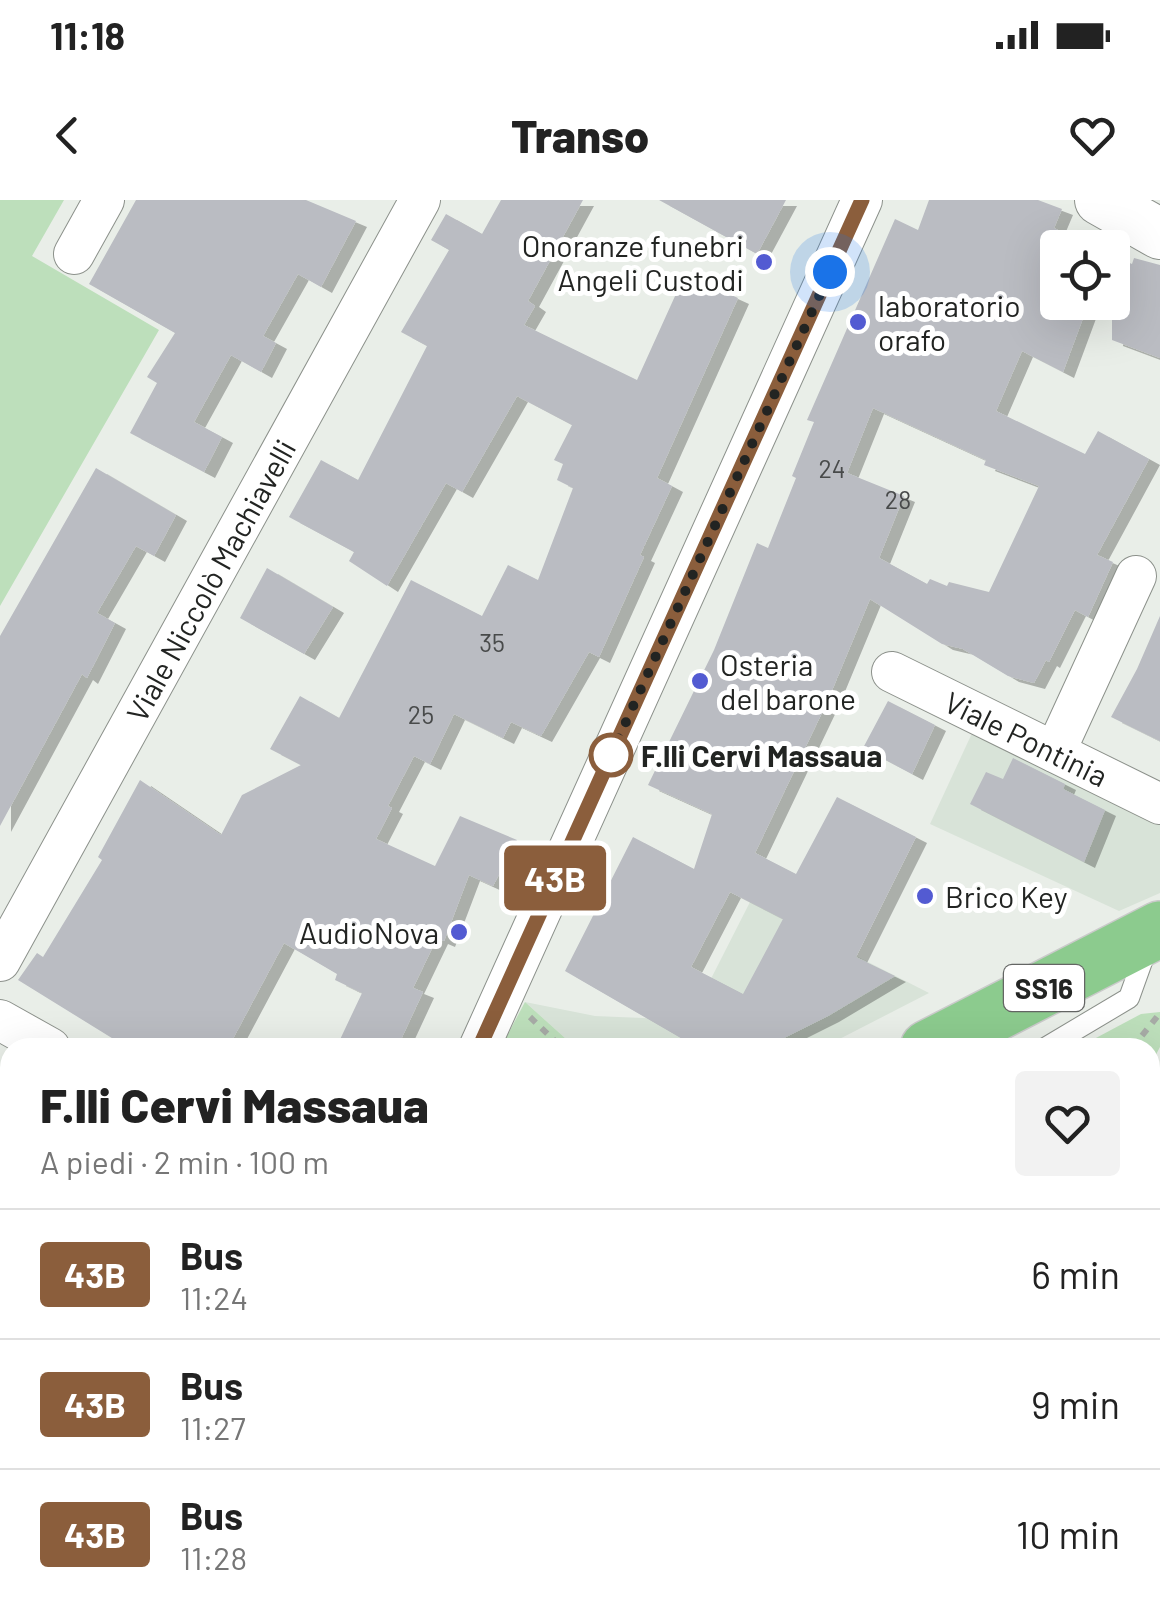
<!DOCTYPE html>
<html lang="it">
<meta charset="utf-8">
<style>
:root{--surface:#fff;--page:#f2f2f2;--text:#222;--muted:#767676;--line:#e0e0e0}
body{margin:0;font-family:Barlow,sans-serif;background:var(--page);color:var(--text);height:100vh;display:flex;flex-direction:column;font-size:38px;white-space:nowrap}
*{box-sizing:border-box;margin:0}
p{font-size:32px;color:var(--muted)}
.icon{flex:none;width:55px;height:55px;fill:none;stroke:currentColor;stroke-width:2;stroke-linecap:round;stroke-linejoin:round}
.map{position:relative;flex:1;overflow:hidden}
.panel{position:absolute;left:0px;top:838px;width:1160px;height:582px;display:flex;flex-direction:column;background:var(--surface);border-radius:30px 30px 0 0;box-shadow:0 10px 40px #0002}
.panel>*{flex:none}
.badge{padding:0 20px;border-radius:8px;font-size:35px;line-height:65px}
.fabs{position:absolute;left:1040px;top:30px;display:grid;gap:20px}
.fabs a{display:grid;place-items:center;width:90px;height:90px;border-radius:10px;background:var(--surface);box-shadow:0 10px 40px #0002;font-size:50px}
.you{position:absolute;width:50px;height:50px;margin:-25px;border:8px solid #fff;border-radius:50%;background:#1a73e8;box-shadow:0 0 0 15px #1a73e833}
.map>.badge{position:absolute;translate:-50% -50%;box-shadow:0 0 0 5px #fff}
.round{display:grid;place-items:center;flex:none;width:105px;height:105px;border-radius:10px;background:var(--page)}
.summary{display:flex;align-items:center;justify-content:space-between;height:170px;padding:0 40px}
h1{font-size:48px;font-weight:800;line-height:75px}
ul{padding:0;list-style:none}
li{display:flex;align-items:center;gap:30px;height:130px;padding:0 40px;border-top:2px solid var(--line)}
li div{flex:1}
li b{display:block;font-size:38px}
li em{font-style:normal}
li .badge{min-width:110px;font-weight:700;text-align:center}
.status{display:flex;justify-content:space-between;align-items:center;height:70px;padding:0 50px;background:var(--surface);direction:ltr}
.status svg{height:28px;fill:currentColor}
header{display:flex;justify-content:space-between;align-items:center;height:130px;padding:0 40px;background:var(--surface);font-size:45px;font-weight:800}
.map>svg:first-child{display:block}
.built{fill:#d8e3d8}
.green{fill:#bddfbb}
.building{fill:#babcc2;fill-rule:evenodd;filter:url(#shadow)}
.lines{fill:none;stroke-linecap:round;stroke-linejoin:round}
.service-casing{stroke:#8c918b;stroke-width:22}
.minor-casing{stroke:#8c918b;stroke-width:42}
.tertiary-casing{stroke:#8c918b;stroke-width:52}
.primary-casing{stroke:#cacaca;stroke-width:58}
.path{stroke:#a7aba6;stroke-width:6;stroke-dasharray:8 8;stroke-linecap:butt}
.service{stroke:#fff;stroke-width:20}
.minor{stroke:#fff;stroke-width:40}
.tertiary{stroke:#fff;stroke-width:50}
.primary{stroke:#8ccb8e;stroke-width:55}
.line-casing{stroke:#fff;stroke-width:22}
.line{stroke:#8b5e3c;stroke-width:15}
.walk{stroke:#222422;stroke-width:10;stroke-dasharray:0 18}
.poi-dot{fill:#535bd2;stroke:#fff;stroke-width:4}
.stop-dot{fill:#fff;stroke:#8b5e3c;stroke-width:5}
.labels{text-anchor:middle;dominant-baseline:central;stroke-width:10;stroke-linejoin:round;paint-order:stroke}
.number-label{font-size:25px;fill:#484a4a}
.shield{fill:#fff;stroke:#646664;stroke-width:2.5}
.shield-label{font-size:28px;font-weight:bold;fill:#222422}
.poi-label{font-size:30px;fill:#222422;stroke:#fff;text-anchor:start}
.street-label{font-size:30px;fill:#222422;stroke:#fff}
.stop-label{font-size:30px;font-weight:bold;fill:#222422;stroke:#fff;text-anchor:start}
</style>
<div class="status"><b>11:18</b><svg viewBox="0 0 49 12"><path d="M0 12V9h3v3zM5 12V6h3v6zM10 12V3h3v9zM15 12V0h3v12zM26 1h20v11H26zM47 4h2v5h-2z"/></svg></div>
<header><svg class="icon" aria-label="back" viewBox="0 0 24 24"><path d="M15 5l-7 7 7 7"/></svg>Transo<svg class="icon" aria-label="heart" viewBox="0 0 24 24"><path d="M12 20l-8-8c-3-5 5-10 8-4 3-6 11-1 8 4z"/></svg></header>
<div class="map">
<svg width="1160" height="1418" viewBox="0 0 1160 1418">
<defs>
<filter id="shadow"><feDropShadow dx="11" dy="6" stdDeviation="0" flood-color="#0004"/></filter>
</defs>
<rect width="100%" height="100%" fill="#e9eee8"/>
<path class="built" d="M973,531l187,92v70l-41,18 -189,-87z
M750,702l179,91 -107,55 -247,-1 -50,-45 70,14 95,4z"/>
<path class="green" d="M0,0h64l-32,56 127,74 -159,276z
M525,802l50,45h-74z
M1160,812v35l-10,19v-18l-71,-1 62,-33z"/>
<path class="building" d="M136,0h170l50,21 -35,66 -23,-13 -35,62 13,7 -15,29 -30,-17 -37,67 28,15 -18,35 -74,-39 27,-50 -10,-6 28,-44 -86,-49z
M501,0h82l-55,101 7,5 -11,19 113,55 48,-106 53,24 -81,180 15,8 -32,69 4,2 -45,100 -10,-5 -48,84 -30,-14 -8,16 -49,-24 -24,50 -16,-8 -26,50 4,2 -16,31 59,27 25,-50 57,24 -24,46 -24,-11 -25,66 -7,-3 -24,50 10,4 -26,56h-61l26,-55 -27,-13 2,-6 -53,-31 -56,105h-100l-110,-68 19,-27 6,4 59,-97 -4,-3 42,-77 81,55 21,-40 59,-30 -31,-16 30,-53 39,22 72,-138 71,36 26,-51 30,15 35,-92 -16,-8 6,-16 -9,-4 18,-35 -55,-29 -55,96 -16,-9 -59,103 -38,-25 5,-9 -65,-35 32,-57 37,20 69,-134 -26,-14 48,-82 -18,-10 15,-26 36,20z
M659,0h127l-29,54z
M929,0h109l24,9 -8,19 4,2v72h31l-26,70 -41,-21 -26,60 89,43 13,-23 51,28 -52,96 16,7 -25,55 -13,-7 -26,52 -3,-2 -12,23 -26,-7 -45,-27 -21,-5 -72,-45 -42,101 -73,153 41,21 41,-77 79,40 -60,120 39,19 -67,40 -64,32h-66l-133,-77 68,-134 61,32 18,-55 -64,-29 66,-135 43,-107 11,5 28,-70 -4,-2 22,-54 -7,-2 88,-201 23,11zM873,208l113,52 -2,5 55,21 -50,106 -40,-10 -2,4 -17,-7 -3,5 -48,-26 25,-62 -57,-23zM730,692l53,27 -40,75 -52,-27z
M1112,55l20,9 2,-6 26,7v93l-48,-18z
M96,268l80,47 -22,41 -18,-10 -39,67 18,10 -28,55 -5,-4 -82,152v-190z
M267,368l66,39 -29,47 -64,-36z
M1160,416v125l-49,-24 26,-48z
M888,501l47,24 -23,49 -49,-26z
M1013,558l52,26 -2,5 42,21 -21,52 -114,-58 16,-32 17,7z"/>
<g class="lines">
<defs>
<path id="service" d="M1045,848l84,-50 19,-53
M1150,927l10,-22
M839,1418l3,-8
M929,1418l4,-8"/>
<g id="minor">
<path d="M74,54l30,-54"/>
<path id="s1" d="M892,472l268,132"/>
<path d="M1055,552l81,-176"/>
<path id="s2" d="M0,761l420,-761"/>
<path d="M0,820l50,28"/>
<path d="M479,848l383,-848"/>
<path d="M0,1164l10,6"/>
</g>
<path id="tertiary" d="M1100,0l60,34"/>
<path id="primary" d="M928,848l232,-119
M185,1418l5,-8"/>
</defs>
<use href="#service" class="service-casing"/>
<use href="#minor" class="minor-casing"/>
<use href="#tertiary" class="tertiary-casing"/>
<use href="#primary" class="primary-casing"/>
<path class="path" d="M530,817l32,31
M1132,848l28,-35
M607,1410l11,8"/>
<use href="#service" class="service"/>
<use href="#minor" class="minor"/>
<use href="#tertiary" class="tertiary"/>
<use href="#primary" class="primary"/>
</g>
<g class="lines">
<defs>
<path id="line" d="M479,848l383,-848"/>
</defs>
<use href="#line" class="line-casing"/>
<use href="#line" class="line"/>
<path class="walk" d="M611,555l219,-483"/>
</g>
<g class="poi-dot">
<circle cx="764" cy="62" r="10"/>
<circle cx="858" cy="122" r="10"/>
<circle cx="700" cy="481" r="10"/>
<circle cx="925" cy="696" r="10"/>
<circle cx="459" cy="732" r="10"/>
</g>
<circle class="stop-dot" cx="611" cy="555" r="20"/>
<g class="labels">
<g class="number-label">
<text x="832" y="268">24</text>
<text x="898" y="299">28</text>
<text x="492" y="442">35</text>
<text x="421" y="514">25</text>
</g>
<rect class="shield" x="1004" y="765" width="80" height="46" rx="8"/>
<g class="shield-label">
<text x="1044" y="788">SS16</text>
</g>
<g class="poi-label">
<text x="744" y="45" text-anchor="end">Onoranze funebri<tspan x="744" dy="34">Angeli Custodi</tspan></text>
<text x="878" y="105">laboratorio<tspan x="878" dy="34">orafo</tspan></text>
<text x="720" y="464">Osteria<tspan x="720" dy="34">del barone</tspan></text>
<text x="945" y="696">Brico Key</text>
<text x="439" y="732" text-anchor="end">AudioNova</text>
</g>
<g class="street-label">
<text stroke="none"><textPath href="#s2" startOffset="435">Viale Niccolò Machiavelli</textPath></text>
<text stroke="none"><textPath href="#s1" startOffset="150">Viale Pontinia</textPath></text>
</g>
<g class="stop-label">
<text x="641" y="555">F.lli Cervi Massaua</text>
</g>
</g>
</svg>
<div class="fabs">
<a><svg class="icon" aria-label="locate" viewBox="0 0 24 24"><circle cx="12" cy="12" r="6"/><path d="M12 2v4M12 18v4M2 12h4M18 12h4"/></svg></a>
</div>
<div class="you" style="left:830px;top:72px"></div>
<b class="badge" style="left:555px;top:678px;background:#8b5e3c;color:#fff">43B</b>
<section class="panel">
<div class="summary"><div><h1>F.lli Cervi Massaua</h1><p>A piedi · 2 min · 100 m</p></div><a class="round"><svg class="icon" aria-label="heart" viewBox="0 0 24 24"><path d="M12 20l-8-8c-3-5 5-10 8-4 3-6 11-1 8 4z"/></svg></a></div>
<ul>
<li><span class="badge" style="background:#8b5e3c;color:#fff">43B</span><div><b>Bus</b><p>11:24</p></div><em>6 min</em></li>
<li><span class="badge" style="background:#8b5e3c;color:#fff">43B</span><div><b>Bus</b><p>11:27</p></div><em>9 min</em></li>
<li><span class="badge" style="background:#8b5e3c;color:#fff">43B</span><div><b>Bus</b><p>11:28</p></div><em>10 min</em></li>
</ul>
</section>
</div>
